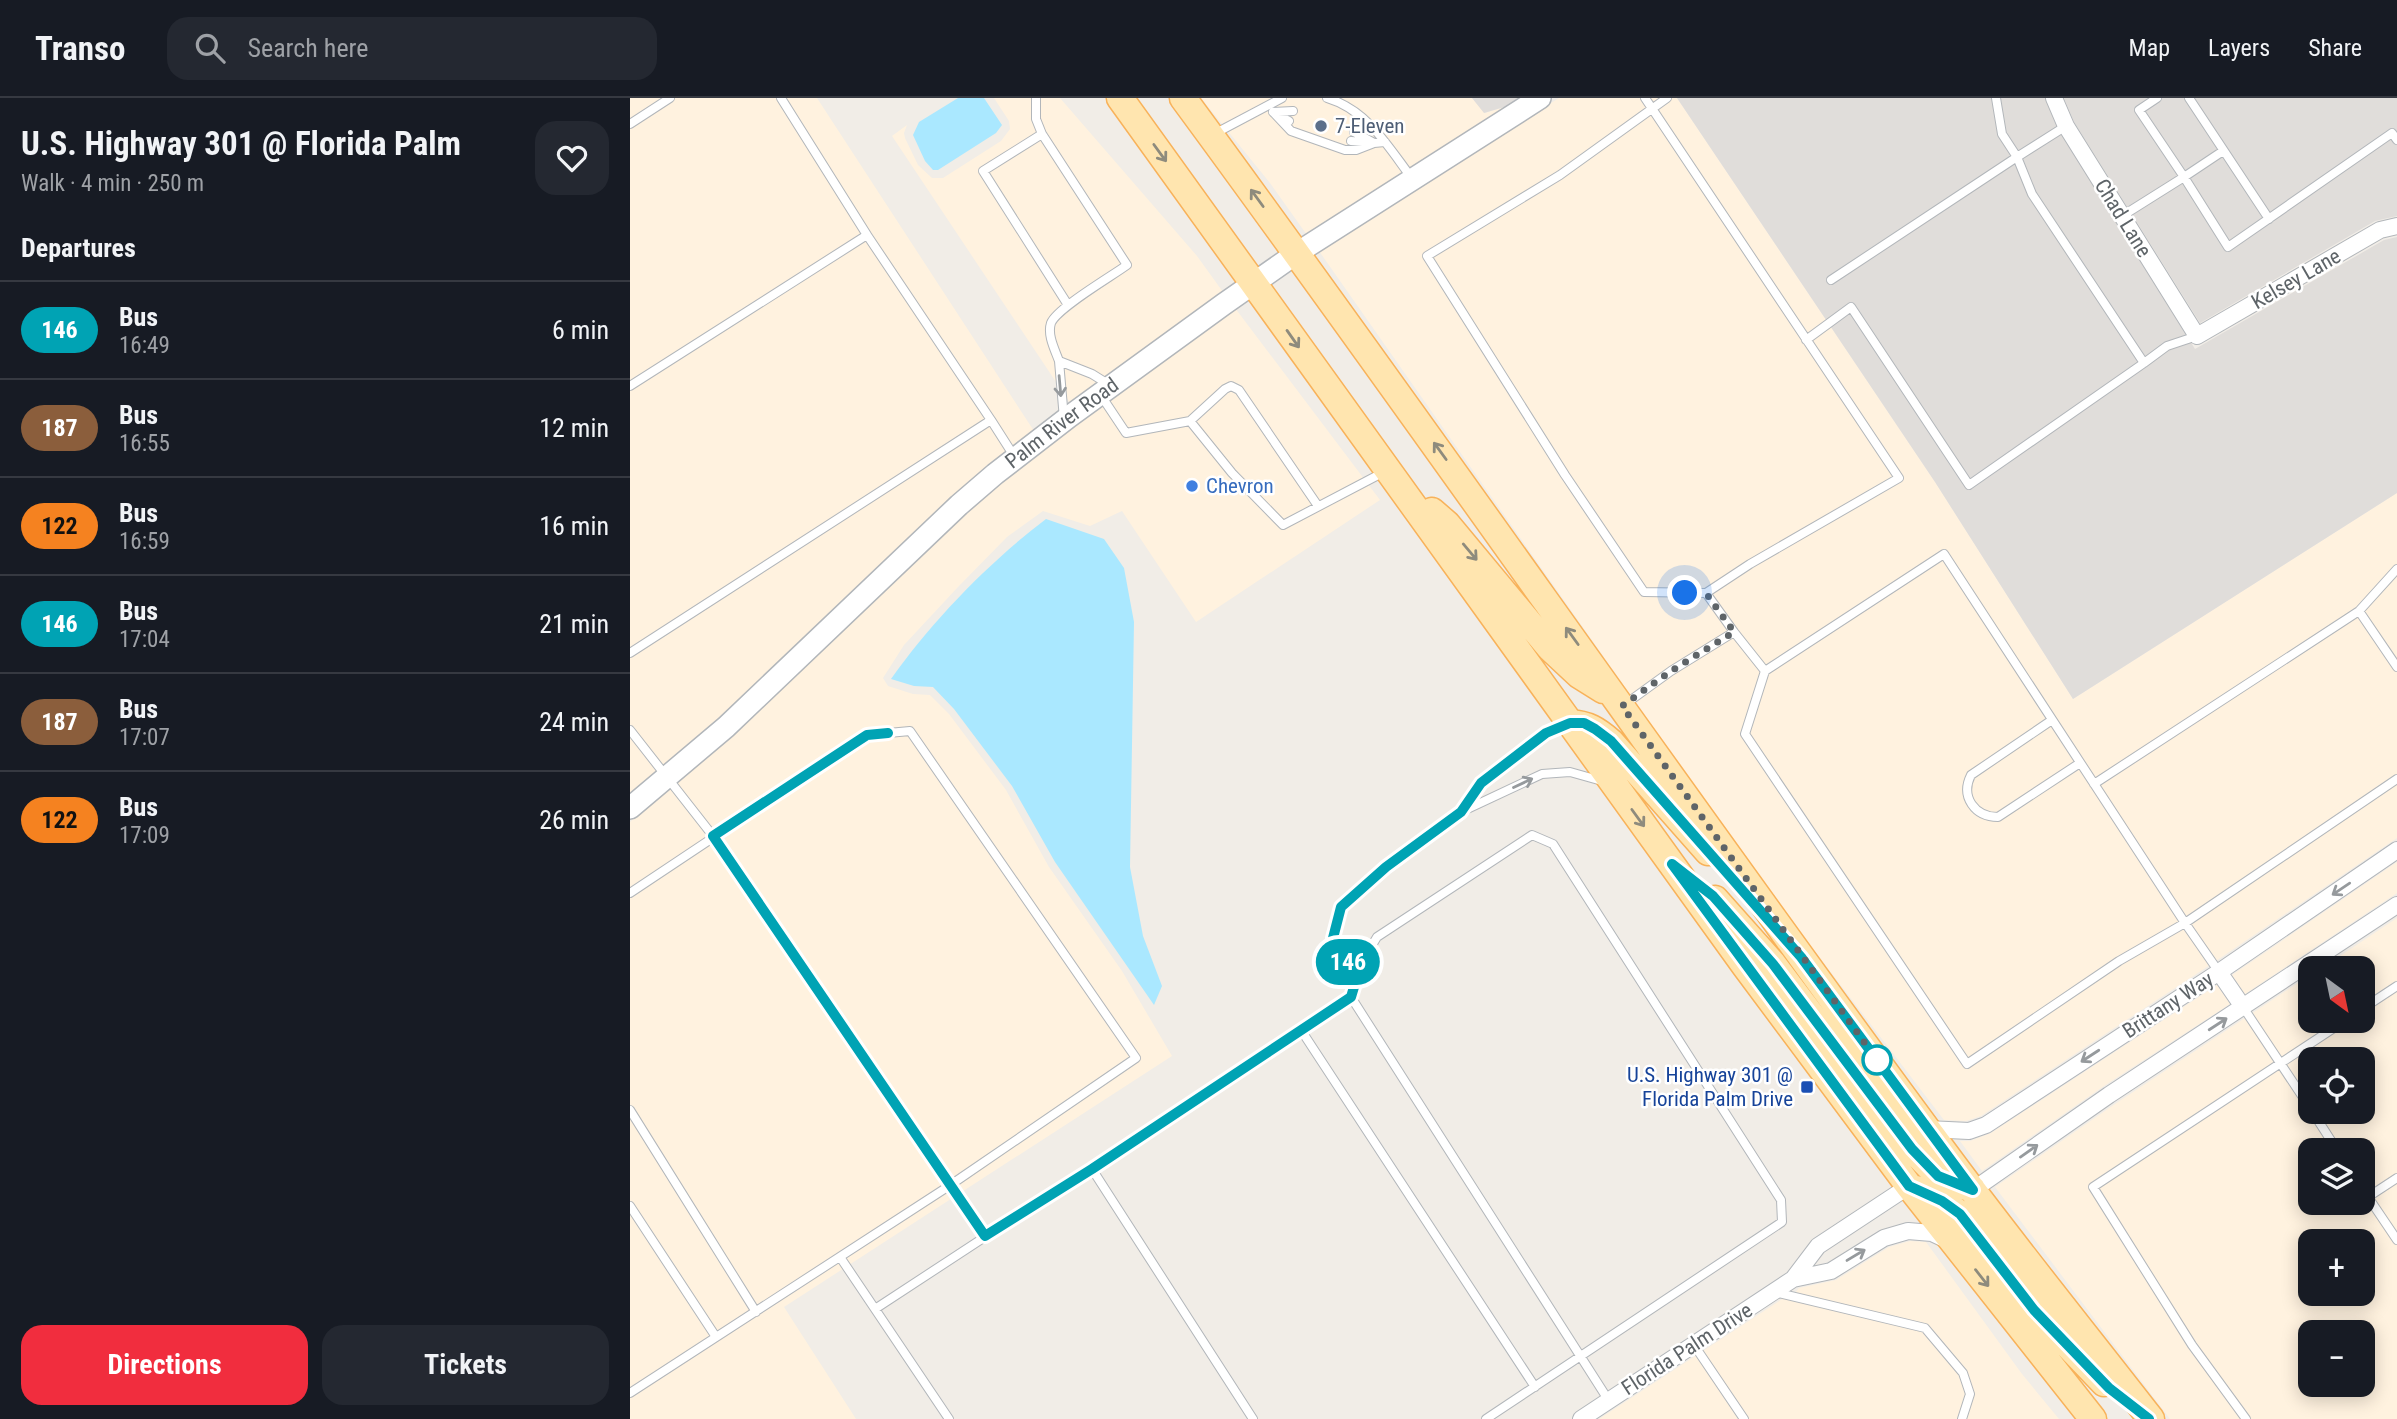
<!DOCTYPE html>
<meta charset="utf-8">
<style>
:root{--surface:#171b24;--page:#242831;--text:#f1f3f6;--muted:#9ea1a6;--line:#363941;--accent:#f12d3e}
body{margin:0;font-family:"Roboto Condensed",sans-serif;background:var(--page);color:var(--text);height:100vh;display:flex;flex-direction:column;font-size:26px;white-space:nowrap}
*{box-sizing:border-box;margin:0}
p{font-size:23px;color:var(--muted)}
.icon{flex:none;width:38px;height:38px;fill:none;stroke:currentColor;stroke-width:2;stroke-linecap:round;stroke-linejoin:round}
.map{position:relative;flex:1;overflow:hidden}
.drawer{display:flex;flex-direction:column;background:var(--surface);width:630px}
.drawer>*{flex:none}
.badge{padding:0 14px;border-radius:23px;font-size:24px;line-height:46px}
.needle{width:46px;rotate:147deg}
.buttons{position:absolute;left:1668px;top:858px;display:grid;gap:14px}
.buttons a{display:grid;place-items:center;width:77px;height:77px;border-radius:14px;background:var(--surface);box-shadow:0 4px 18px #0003;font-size:35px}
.you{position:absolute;width:35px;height:35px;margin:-18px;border:5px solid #fff;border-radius:50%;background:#1a73e8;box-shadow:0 0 0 10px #1a73e833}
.map>.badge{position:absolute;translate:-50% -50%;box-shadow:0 0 0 4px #fff}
h2{padding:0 21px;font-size:26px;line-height:63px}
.round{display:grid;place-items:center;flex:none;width:74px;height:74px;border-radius:21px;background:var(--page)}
.summary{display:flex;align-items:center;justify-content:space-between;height:119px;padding:0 21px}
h1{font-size:33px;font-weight:700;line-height:52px}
.primary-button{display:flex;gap:14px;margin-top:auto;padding:14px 21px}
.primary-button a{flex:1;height:80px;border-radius:21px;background:var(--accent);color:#fff;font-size:28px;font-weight:700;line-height:80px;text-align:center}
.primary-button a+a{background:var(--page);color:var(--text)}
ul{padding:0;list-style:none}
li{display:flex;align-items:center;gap:21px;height:98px;padding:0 21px;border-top:2px solid var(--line)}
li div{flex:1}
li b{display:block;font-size:26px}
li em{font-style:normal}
li .badge{min-width:77px;font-weight:700;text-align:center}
header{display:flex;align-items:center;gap:42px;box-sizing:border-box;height:98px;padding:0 35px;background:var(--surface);border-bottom:2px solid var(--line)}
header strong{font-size:33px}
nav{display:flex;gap:38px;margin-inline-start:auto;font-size:24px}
.search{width:490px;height:63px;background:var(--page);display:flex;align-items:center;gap:18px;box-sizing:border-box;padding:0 24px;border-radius:21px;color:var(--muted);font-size:26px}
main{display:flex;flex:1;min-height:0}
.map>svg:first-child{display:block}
.commercial{fill:#fff2df;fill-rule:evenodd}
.industrial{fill:#e0ddda}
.water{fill:#aae8ff}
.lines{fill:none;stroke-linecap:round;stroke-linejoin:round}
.service-casing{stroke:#b2b6ba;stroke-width:10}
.minor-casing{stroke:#b2b6ba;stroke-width:18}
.tertiary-casing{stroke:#b2b6ba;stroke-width:24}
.primary-casing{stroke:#f8b25a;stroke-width:29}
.service{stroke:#fff;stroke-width:8}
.minor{stroke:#fff;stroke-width:16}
.tertiary{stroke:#fff;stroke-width:21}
.primary{stroke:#ffe5af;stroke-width:26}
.oneway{stroke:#8e8b7d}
.oneway2{stroke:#969a9d}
.line-casing{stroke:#fff;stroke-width:16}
.line{stroke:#00a3b4;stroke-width:10}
.walk{stroke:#5e6468;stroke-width:7;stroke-dasharray:0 12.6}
.service-dot{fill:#5c6f8a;stroke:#fff;stroke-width:2.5}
.shop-dot{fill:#3f7fe0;stroke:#fff;stroke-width:2.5}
.stop-dot{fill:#fff;stroke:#00a3b4;stroke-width:3.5}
.transit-dot{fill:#1a4fb4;stroke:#fff;stroke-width:2.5}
.labels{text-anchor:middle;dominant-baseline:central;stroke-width:5;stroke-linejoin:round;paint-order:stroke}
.service-label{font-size:21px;fill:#4e5e75;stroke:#fff;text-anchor:start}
.street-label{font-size:21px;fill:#5e6468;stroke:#fff}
.shop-label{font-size:21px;fill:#366cbe;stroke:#fff;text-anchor:start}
.transit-label{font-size:21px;fill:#164399;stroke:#fff;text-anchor:end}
</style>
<header>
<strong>Transo</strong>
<div class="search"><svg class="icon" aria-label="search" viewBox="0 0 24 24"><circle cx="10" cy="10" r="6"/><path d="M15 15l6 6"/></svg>Search here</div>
<nav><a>Map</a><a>Layers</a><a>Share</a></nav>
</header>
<main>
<section class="drawer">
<div class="summary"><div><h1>U.S. Highway 301 @ Florida Palm</h1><p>Walk · 4 min · 250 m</p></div><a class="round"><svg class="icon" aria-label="heart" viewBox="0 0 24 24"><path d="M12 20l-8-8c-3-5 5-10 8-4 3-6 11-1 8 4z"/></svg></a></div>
<h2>Departures</h2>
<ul>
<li><span class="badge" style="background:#00a3b4;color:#fff">146</span><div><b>Bus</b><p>16:49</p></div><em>6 min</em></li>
<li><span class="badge" style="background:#8b5e3c;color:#fff">187</span><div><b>Bus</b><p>16:55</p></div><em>12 min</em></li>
<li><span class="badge" style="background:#f58220;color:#111">122</span><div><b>Bus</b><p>16:59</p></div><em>16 min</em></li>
<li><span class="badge" style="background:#00a3b4;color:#fff">146</span><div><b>Bus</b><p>17:04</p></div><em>21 min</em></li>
<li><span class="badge" style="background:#8b5e3c;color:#fff">187</span><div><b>Bus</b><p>17:07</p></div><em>24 min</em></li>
<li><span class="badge" style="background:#f58220;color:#111">122</span><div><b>Bus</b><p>17:09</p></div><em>26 min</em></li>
</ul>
<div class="primary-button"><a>Directions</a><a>Tickets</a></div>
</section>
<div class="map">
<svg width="1767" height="1321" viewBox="0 0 1767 1321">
<rect width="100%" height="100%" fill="#f1ede7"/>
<path class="commercial" d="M0,0h187l217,333 -82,66 -233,223 -89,75z
M364,0h66l137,158 26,36 -153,111 -178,-267 15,-11 -3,8 1,5 13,27 14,13h11l58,-37 9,-12 -1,-8z
M571,0h271l13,15 26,-8 -204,130 -37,-52z
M929,0h118l258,384 138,217 324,-206v345l-184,125 -232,153 -15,5 -22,-1 -183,-239 -442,-630z
M605,210l145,192 -184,122 -74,-111 -32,15 -47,-15 -36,26 -49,50 -54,58 -21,33 5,8 25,8 17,1 19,19 57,76 43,77 73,104 50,85 -388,251 72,112h-226v-597l102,-87 233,-222 36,-31z
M1767,764v31l-152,101 -13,-19z
M1767,820v501h-227l-175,-232 120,-83 195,-129v45h52v-52h-40zM1680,961h52v52h-52zM1680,1052h52v52h-52zM1680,1143h52v52h-52zM1680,1234h52v52h-52z
M1587,887l13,19 -126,82 -122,85 -22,-30h10l21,-8z
M1280,1143l16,1 96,132 37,45h-460l194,-127 2,1 4,-5 37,-8 53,-33z"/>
<path class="industrial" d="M842,0h49l-10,7 -27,8z
M1047,0h368l13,31 137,220 189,-109 13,-3v256l-324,206 -138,-217z
M1434,0h333v118l-22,5 -175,102 -126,-201z"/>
<path class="water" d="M328,0h26l18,27 -6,8 -58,37h-5l-8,-9 -12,-26 6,-13z
M416,421l58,20 20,29 10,54 -4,245 13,69 19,50 -8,19 -99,-143 -43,-76 -58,-77 -21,-22 -19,-1 -23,-7c41,-58 98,-117 155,-160z"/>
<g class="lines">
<defs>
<path id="service" d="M406,0v21l6,15 85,131c-15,11 -70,43 -76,58 -4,12 4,27 8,38
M697,0c40,12 60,47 84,79
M1037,0l-107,77 -133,81 138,219 79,117 62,1
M1366,0l6,36 15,23 49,-31
M1527,0l-18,12 45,67 39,-26
M1559,0l80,121
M643,14l18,19 54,19h11l18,-7 11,-1
M643,14l20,-1
M646,16l13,7
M0,26l40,-26
M412,36l-59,37 85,134
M584,36l68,-36
M721,43l23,2 -20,-11
M1492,118l62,-39 44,70 164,-114 5,7
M1176,242l45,-33 118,178 175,-122 -112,-169 -15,-37 -186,123
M1514,265l23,-17 30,-10
M0,288l237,-151 -86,-137
M470,296l26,39 64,-12 42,52 51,52 101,-53
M434,321l-5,-58 33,13 16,10
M361,322l23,36
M560,323l35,-32 6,-3 8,4 79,116
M1729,513l38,56
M1104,534l31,39 -20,63 222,330 152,-103 66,-38 34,49
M0,555l361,-233 -124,-185
M1135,573l179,-117 241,369 212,-144
M994,607l47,-34 63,-39 -28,-39 44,-29 149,-86 -254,-380
M1422,622l-81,55c-11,22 4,42 27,42l82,-54
M0,632l83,106 236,350 187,-128 -226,-327 -43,4 -237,158
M1464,686l265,-173 38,-42
M833,712l18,-27 65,-50 18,-8
M727,879l-24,-39 8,-31 45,-40 75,-55 81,-38 28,-2 32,9
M721,899l11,-35 15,-25 155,-102 21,9 228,356 1,22 -296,197
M1613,909l67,101
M1732,911l35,-23
M671,932l234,357
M0,1012l126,202
M1682,1013l25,39
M462,1071l161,250
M1732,1090l35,52
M1738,1099l29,-19
M0,1108l86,131
M210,1159l109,162
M1144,1194l151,36 38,45 7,21 -8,25
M245,1211l476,-312 258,404
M1064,1247l50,74
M0,1295l319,-207 36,50
M1616,1321l-54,-74 -99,-158 253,-167"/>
<path id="minor" d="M1424,0l12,28 131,210 183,-106 17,-4
M1589,874l24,35
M1297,1031l42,2 17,-6 233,-153 178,-122
M1343,1092l136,-95 288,-190
M1163,1181l38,-8 53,-33 24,-7 24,2 17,8
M951,1321l212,-140 25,-33 91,-60"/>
<g id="tertiary">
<path id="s1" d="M0,710l96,-81 233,-222 36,-31 75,-58 154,-112 73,-51 243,-155"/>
</g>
<path id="primary" d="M490,0l625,868 164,220 184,233
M553,0c257,349 503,706 761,1054 67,91 138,178 207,267
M802,413l15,13 103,124 29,27 24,15
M939,625c19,1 28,7 42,19l97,110
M1085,801l58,65 139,185 26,27 34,13
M1286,1091l26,12 18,13 74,96 70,73"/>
</defs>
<use href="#service" class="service-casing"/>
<use href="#minor" class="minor-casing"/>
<use href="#tertiary" class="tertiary-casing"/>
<use href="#primary" class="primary-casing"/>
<use href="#service" class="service"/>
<use href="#minor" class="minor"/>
<use href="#tertiary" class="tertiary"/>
<use href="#primary" class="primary"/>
</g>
<defs><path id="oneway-shaft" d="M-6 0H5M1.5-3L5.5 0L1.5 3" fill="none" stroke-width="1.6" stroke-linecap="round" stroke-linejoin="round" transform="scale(1.75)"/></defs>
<g class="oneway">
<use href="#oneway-shaft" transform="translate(530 55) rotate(54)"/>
<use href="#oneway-shaft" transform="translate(627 100) rotate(-126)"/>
<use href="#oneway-shaft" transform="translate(663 241) rotate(55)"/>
<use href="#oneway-shaft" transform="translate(810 353) rotate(-126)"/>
<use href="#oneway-shaft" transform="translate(840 454) rotate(50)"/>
<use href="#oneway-shaft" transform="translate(942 538) rotate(-126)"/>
<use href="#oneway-shaft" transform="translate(1008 720) rotate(54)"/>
<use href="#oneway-shaft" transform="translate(1352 1180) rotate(52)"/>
</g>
<g class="oneway2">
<use href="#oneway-shaft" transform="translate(430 288) rotate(85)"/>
<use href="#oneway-shaft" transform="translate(893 685) rotate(-25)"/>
<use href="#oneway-shaft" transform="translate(1711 791) rotate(146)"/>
<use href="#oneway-shaft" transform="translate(1588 926) rotate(-33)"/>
<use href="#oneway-shaft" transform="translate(1460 958) rotate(147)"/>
<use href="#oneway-shaft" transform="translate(1399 1053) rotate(-35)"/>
<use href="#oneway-shaft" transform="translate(1226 1157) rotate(-31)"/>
</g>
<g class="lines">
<defs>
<path id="line" d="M258,635l-21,2 -154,101 272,400 107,-67 259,-172 6,-20 -24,-39 8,-31 45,-40 75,-55 20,-29 65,-50 24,-10h14l11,6 16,12 190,216 172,233 -35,-14 -26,-27 -139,-185 -60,-68 -41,-32 237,322 33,15 18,13 74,96 75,78 40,31"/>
</defs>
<use href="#line" class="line-casing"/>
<use href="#line" class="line"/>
<path class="walk" d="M1055,495h21l28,39 -63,39 -49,35 258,358 -3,-4"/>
</g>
<circle class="service-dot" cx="691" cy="28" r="7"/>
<circle class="shop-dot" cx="562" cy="388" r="7"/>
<circle class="stop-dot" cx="1247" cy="962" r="14"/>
<rect class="transit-dot" x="1170" y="982" width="14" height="14" rx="3.5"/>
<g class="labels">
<g class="service-label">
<text x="705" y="28">7-Eleven</text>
</g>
<g class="street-label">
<text transform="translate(1493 120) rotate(58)">Chad Lane</text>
<text transform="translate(1666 181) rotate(-30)">Kelsey Lane</text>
<text stroke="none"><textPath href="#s1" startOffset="579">Palm River Road</textPath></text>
<text transform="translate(1538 907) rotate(-33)">Brittany Way</text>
<text transform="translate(1057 1251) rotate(-33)">Florida Palm Drive</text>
</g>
<g class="shop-label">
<text x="576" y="388">Chevron</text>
</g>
<g class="transit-label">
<text x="1163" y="977">U.S. Highway 301 @<tspan x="1163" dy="24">Florida Palm Drive</tspan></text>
</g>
</g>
</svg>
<div class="buttons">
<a><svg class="needle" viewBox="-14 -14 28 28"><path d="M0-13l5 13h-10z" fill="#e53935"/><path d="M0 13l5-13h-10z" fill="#9ea1a6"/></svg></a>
<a><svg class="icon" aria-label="locate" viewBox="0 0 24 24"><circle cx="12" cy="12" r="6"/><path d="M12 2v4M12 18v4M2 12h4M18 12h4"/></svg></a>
<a><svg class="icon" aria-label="layers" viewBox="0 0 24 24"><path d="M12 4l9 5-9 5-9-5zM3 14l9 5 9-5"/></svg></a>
<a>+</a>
<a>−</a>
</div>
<div class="you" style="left:1055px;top:495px"></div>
<b class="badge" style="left:718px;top:864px;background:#00a3b4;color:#fff">146</b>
</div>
</main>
